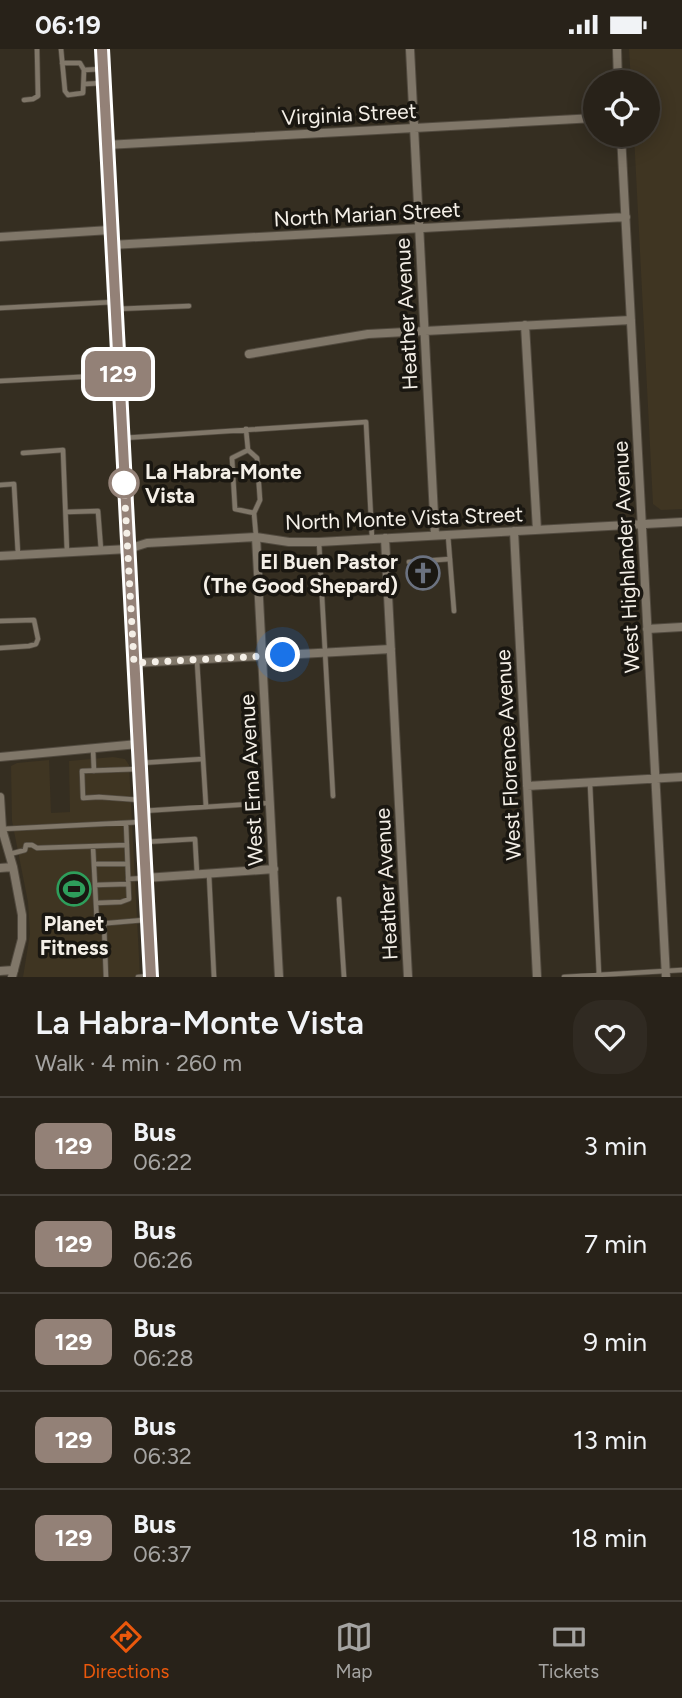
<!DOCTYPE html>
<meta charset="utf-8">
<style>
:root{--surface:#282219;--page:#302a22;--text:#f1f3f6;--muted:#a5a4a2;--line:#443f38;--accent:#ea580c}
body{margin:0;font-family:Figtree,sans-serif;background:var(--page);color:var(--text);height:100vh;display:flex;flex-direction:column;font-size:26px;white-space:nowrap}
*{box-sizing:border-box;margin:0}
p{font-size:23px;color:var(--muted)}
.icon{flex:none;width:38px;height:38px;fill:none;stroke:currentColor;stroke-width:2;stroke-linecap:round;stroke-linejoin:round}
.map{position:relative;height:928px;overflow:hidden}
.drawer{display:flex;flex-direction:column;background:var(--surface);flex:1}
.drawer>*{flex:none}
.badge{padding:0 14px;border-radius:10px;font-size:24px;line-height:46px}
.buttons{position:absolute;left:583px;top:21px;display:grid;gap:14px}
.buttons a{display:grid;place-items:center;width:77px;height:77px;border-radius:50%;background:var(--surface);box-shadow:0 4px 18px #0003,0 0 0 2px var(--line);font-size:35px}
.you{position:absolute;width:35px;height:35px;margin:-18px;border:5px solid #fff;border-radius:50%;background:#1a73e8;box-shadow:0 0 0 10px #1a73e833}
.map>.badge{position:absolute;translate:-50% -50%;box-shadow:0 0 0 4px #fff}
.round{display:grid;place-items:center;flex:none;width:74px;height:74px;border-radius:28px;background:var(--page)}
.head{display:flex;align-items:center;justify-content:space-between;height:119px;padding:0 35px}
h1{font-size:33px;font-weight:600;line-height:52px}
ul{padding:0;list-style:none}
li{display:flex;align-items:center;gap:21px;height:98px;padding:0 35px;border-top:2px solid var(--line)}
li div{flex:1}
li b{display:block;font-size:26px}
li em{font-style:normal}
li .badge{min-width:77px;font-weight:700;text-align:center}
.status{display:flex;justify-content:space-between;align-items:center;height:49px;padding:0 35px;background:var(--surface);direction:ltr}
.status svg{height:19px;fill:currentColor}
.menu{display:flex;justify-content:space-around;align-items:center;height:98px;border-top:2px solid var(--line);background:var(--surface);font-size:19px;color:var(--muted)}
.menu a{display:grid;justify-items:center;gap:4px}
.menu .selected{color:var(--accent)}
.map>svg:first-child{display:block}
.built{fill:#3f3522}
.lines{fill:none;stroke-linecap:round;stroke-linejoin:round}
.lane-casing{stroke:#514a3f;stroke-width:6}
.street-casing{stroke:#514a3f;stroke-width:10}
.secondary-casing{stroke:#514a3f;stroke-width:12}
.lane{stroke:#807769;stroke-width:4.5}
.street{stroke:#807769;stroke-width:8}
.secondary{stroke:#807769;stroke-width:10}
.line-casing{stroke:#fff;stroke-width:16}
.line{stroke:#938177;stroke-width:10}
.walk{stroke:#f4efe7;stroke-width:7;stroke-dasharray:0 12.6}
.stop-dot{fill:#fff;stroke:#938177;stroke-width:3.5}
.labels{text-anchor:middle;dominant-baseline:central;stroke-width:7;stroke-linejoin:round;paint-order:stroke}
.street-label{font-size:21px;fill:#f4efe7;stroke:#1a1711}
.stop-label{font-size:21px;font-weight:bold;fill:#f4efe7;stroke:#1a1711;text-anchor:start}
.poi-label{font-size:21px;font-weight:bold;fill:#f4efe7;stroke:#1a1711;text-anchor:end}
</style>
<div class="status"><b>06:19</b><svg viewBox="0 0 49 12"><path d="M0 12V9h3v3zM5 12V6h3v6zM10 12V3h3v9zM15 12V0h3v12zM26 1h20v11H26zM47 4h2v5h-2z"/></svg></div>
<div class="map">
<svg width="682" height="928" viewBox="0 0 682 928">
<rect width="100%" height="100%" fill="#352e21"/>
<path class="built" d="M629,0h53v460l-21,1 -8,-6 -19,-369h14v-53h-17z
M113,708l12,2 4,6 11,212h-117l7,-43 -2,-32 -16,-81 -1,-55 6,-3 32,-3 2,53 19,-1 -1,-51z"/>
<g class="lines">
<defs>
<path id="lane" d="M61,0l4,42 3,4 15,-2 1,-23 17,-1
M62,14h18l4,7
M85,35l17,-1
M24,51l9,-1 5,-3 -1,-47
M0,259l114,-6
M116,260l73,-3
M0,332l117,-6
M246,380l2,21 9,8 3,42 -6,13 2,23
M123,389l243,-16 6,116
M248,401l-16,8 3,51 19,4
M23,404l40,-3 4,102
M0,436l14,-1 4,70
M66,463l32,-1 3,39
M448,486l6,76
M319,493l14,254
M409,513l41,-3
M0,572l34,-1 4,19 -2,5 -7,2 -29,2
M197,612l9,146
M93,700l1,22
M140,714l63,-4
M139,720l-57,2 1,27 16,-1 41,3
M590,735l9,191
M142,762l127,-8
M2,780l139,-7
M144,793l51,-3 2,35
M93,798l4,77 47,-4
M10,805l15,-4 1,-5h6l5,3 90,-3
M94,815h33
M209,825l5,103
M128,830l17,-1
M95,836l33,-1
M339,850l5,78
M96,854l25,-1 8,-3 -3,-76
M104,875l2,53
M138,928l12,-1
M564,928l118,-7"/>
<path id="street" d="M410,0l25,486
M617,0l1,33
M621,86l45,842
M106,96l489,-27
M0,188l110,-7
M111,196l515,-28
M525,276l12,205
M249,305l119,-20 263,-14
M514,482l23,446
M256,488l2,37
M385,489l23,439
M0,507l128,-7 19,-6 109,-6 33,5h30l363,-20
M258,531l21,397
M647,580l35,-2
M134,614l257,-14
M0,708l138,-13
M527,737l155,-9
M0,748l2,32 11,38 9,48v24l-10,38
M0,819l13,-1
M145,829l129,-9
M0,922l14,-1"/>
<path id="secondary" d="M102,0l48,928"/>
</defs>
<use href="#lane" class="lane-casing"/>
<use href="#street" class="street-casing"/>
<use href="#secondary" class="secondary-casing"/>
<use href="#lane" class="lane"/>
<use href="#street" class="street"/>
<use href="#secondary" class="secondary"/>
</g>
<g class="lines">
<defs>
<path id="line" d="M102,0l49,928"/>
</defs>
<use href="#line" class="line-casing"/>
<use href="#line" class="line"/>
<path class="walk" d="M124,434l10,180 149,-8"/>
</g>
<defs>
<symbol id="church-ring" viewBox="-11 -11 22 22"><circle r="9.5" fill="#1a1711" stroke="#6b7280" stroke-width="1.5"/><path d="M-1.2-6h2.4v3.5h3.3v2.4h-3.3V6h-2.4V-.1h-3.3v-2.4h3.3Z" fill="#6b7280"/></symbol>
<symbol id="stadium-ring" viewBox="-11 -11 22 22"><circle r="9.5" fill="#1a1711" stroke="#2e9e5b" stroke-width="1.5"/><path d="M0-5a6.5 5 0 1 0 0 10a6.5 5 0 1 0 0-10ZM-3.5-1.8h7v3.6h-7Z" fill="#2e9e5b"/></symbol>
</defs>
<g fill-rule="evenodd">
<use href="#church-ring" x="404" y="505" width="38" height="38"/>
<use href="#stadium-ring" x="55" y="821" width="38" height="38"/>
</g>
<circle class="stop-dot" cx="124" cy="434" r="14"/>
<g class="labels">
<g class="street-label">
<text transform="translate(349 65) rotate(-3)">Virginia Street</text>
<text transform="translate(367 165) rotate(-3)">North Marian Street</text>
<text transform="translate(406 265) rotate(-93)">Heather Avenue</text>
<text transform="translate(404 469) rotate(-2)">North Monte Vista Street</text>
<text transform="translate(626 508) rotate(-93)">West Highlander Avenue</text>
<text transform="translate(508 706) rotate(-93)">West Florence Avenue</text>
<text transform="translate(251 731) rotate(-93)">West Erna Avenue</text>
<text transform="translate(386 835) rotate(-93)">Heather Avenue</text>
</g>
<g class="stop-label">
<text x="145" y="422">La Habra-Monte<tspan x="145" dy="24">Vista</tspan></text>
</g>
<g class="poi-label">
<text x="398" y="512">El Buen Pastor<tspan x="398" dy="24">(The Good Shepard)</tspan></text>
<text x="74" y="874" text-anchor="middle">Planet<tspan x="74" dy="24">Fitness</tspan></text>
</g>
</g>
</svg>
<div class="buttons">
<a><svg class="icon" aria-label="locate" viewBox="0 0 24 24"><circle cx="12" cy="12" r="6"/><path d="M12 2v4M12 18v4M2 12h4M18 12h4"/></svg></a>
</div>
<div class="you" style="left:283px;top:606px"></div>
<b class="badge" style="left:118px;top:325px;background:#938177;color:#fff">129</b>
</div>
<section class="drawer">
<div class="head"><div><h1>La Habra-Monte Vista</h1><p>Walk · 4 min · 260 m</p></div><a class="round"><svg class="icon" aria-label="heart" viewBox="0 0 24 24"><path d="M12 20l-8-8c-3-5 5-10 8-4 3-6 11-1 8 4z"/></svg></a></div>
<ul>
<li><span class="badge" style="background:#938177;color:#fff">129</span><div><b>Bus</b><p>06:22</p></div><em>3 min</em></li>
<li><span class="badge" style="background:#938177;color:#fff">129</span><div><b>Bus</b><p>06:26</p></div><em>7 min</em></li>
<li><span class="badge" style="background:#938177;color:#fff">129</span><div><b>Bus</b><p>06:28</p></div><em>9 min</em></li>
<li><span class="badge" style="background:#938177;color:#fff">129</span><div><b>Bus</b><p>06:32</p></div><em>13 min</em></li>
<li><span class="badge" style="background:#938177;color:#fff">129</span><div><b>Bus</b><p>06:37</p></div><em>18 min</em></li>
</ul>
</section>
<nav class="menu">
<a class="selected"><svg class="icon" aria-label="directions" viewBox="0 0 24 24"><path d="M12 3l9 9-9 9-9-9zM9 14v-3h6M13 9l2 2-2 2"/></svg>Directions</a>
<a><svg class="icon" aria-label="map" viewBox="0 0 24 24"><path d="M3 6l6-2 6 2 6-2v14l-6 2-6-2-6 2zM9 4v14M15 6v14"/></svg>Map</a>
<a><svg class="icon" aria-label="tickets" viewBox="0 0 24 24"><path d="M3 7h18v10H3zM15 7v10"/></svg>Tickets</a>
</nav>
